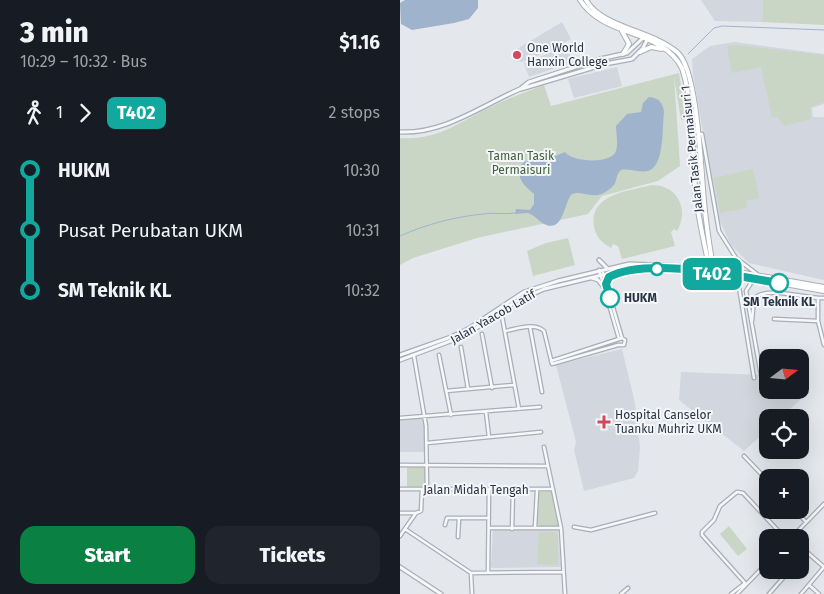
<!DOCTYPE html>
<meta charset="utf-8">
<style>
:root{--surface:#171b24;--page:#20242c;--text:#f1f3f6;--muted:#9ea1a6;--accent:#0b8043}
body{margin:0;font-family:"Fira Sans",sans-serif;background:var(--page);color:var(--text);height:100vh;display:flex;flex-direction:column;font-size:19px;white-space:nowrap}
*{box-sizing:border-box;margin:0}
p{font-size:16px;color:var(--muted)}
.icon{flex:none;width:28px;height:28px;fill:none;stroke:currentColor;stroke-width:2;stroke-linecap:round;stroke-linejoin:round}
.map{position:relative;flex:1;overflow:hidden}
.sheet{display:flex;flex-direction:column;background:var(--surface);width:400px}
.sheet>*{flex:none}
.badge{padding:0 10px;border-radius:8px;font-size:18px;line-height:32px}
.needle{width:32px;rotate:74deg}
.controls{position:absolute;left:359px;top:349px;display:grid;gap:10px}
.controls a{display:grid;place-items:center;width:50px;height:50px;border-radius:10px;background:var(--surface);box-shadow:0 5px 20px #0002;font-size:25px}
.map>.badge{position:absolute;translate:-50% -50%;box-shadow:0 0 0 2px #fff}
.legs{display:flex;align-items:center;gap:8px;height:55px;padding:0 20px;font-size:16px}
.legs p{margin-inline-start:auto}
.overview{display:flex;align-items:center;justify-content:space-between;height:85px;padding:0 20px}
h1{font-size:28px;font-weight:800;line-height:38px}
.button{display:flex;gap:10px;margin-top:auto;padding:10px 20px}
.button a{flex:1;height:58px;border-radius:15px;background:var(--accent);color:#fff;font-size:20px;font-weight:800;line-height:58px;text-align:center}
.button a+a{background:var(--page);color:var(--text)}
ul{padding:0 20px;list-style:none}
li{display:flex;align-items:center;gap:18px;height:60px;font-size:19px}
li i{display:grid;place-items:center;width:8px;height:100%;margin:0 6px;background:currentColor}
li i::after{content:'';width:12px;height:12px;margin:-6px;border:4px solid;border-radius:50%;background:var(--surface)}
li p{margin-inline-start:auto}
li:first-child i{background:linear-gradient(#0000 50%,currentColor 0)}
li:last-child i{background:linear-gradient(currentColor 50%,#0000 0)}
main{display:flex;flex:1;min-height:0}
.map>svg:first-child{display:block}
.built{fill:#d2d6de}
.green{fill:#c9d6c5}
.water{fill:#9fb4cc}
.lines{fill:none;stroke-linecap:round;stroke-linejoin:round}
.stream{stroke:#9fb4cc;stroke-width:1}
.minor-casing{stroke:#a9aeb7;stroke-width:5}
.tertiary-casing{stroke:#a9aeb7;stroke-width:5.5}
.secondary-casing{stroke:#a9aeb7;stroke-width:6}
.minor{stroke:#f7f8fa;stroke-width:2.5}
.tertiary{stroke:#f7f8fa;stroke-width:3}
.secondary{stroke:#fff;stroke-width:4}
.line-1-casing{stroke:#fff;stroke-width:11}
.line-1{stroke:#12a89d;stroke-width:8}
.poi-dot{fill:#d1495b;stroke:#f4f6f9;stroke-width:2}
.stop-1-dot{fill:#fff;stroke:#12a89d;stroke-width:2.5}
.labels{text-anchor:middle;dominant-baseline:central;stroke-width:4;stroke-linejoin:round;paint-order:stroke}
.poi-label{font-size:12px;fill:#2b3445;stroke:#f4f6f9;text-anchor:start}
.street-label{font-size:12px;fill:#2b3445;stroke:#f4f6f9}
.park-label{font-size:12px;fill:#3f6138;stroke:#f4f6f9}
.stop-label{font-size:12px;font-weight:bold;fill:#2b3445;stroke:#f4f6f9;text-anchor:start}
</style>
<main>
<section class="sheet">
<div class="overview"><div><h1>3 min</h1><p>10:29 – 10:32 · Bus</p></div><b>$1.16</b></div>
<div class="legs"><svg class="icon" aria-label="walk" viewBox="0 0 24 24"><circle cx="13" cy="4" r="2"/><path d="M13 8l-2 6 4 7M11 14l-3 7M7 12l3-4h3l4 4"/></svg>1<svg class="icon" aria-label="forward" viewBox="0 0 24 24"><path d="M9 5l7 7-7 7"/></svg><b class="badge" style="background:#12a89d;color:#fff">T402</b><p>2 stops</p></div>
<ul>
<li><i style="color:#12a89d"></i><b>HUKM</b><p>10:30</p></li>
<li><i style="color:#12a89d"></i><span>Pusat Perubatan UKM</span><p>10:31</p></li>
<li><i style="color:#12a89d"></i><b>SM Teknik KL</b><p>10:32</p></li>
</ul>
<div class="button"><a>Start</a><a>Tickets</a></div>
</section>
<div class="map">
<svg width="424" height="594" viewBox="0 0 424 594">
<rect width="100%" height="100%" fill="#e4e7ec"/>
<path class="built" d="M301,0h62l-1,22 -47,-1z
M162,22l9,17 -22,12 -27,11 -8,-1 -2,-9z
M334,42l90,12v50l-12,4 1,9h11v163l-75,-17 -18,-18 -13,-28 -25,-142 -1,-16 18,-13z
M167,46l6,16 -44,15 -5,-14z
M217,67l5,19 -48,12 -6,-19z
M222,349l13,54 5,45 -2,23 -4,7 -50,13 -10,-41 2,-8 -20,-77z
M281,372l86,3 1,15h31l2,9 -20,18 -13,1 -1,12 -23,21 -65,-51z
M24,418v34h-24v-33z
M93,530h65l3,37 -68,1 -2,-1z"/>
<path class="green" d="M363,0h61v25l-62,-3z
M336,45l88,10v47l-14,5 1,12 -26,7 -8,-9h-5l-11,-50 -29,6 -5,-27z
M279,73l7,46 -5,1 -7,-43 6,89 -22,15 -56,15 -14,18 -111,24 -64,20 -13,7v-127c40,3 63,-19 97,-34 15,-7 31,-13 47,-19l7,21z
M353,169l6,29 -13,3 1,7 -27,5 -6,-35z
M252,185c25,0 38,24 25,46l-3,-2 -3,3 4,14 -53,13 -4,-13 -5,-2 -2,4c-9,-5 -15,-11 -17,-21 -6,-33 35,-36 58,-42z
M168,238l7,27 -42,11 -6,-25 19,-8z
M7,466h19v22l-19,1z
M151,491l8,35h-20l-2,-3 1,-31z
M329,526l18,23 -9,7 -18,-22z
M139,532h16l3,3v30l-21,-1z"/>
<path class="water" d="M5,0h73v8l-9,11 -15,4 -42,7 -11,-6 -1,-21z
M249,97c10,1 14,6 15,15 -2,15 1,54 -16,59 -9,2 -19,-3 -27,-1 -6,5 -3,12 -9,17 -19,17 -25,2 -40,7 -8,7 -8,40 -28,30 -6,-3 -9,-9 -16,-11l-13,1 1,-5 14,1 4,-6v-10c-8,-7 -18,-14 -14,-28l4,-4 22,-6 2,3 17,-7c7,10 43,12 50,1 4,-7 1,-19 1,-27l11,-12 14,-2 2,-9z"/>
<g class="lines">
<path class="stream" d="M288,54l26,-26 8,-2 102,4
M0,236c27,-12 54,-19 83,-22 11,-2 21,1 32,-1"/>
<defs>
<path id="minor" d="M299,134h3l17,97 17,27 21,16
M199,270l20,69
M306,273l32,8 16,97
M357,280l-6,3 -5,8 15,84
M418,298v23l6,24
M101,311l18,98
M374,319l44,2
M352,321l2,-22c11,-14 53,0 70,-1
M130,327l12,65
M105,331c12,-2 29,-9 39,0l8,33 66,-19h6l1,-5 -3,-2 -19,-65
M82,334l10,54
M61,347l7,42
M39,355l12,60
M14,356l12,70 1,64
M151,361l71,-23
M46,391l68,-6
M86,412l3,25
M0,418l140,-11
M27,443l114,-11
M144,447l17,81 4,66
M344,456l24,25
M0,465l148,1
M0,489h153
M395,510l11,12
M0,513h16
M45,525l2,-7h42
M135,527l2,-36
M174,527l17,3 64,-17
M89,528h72
M5,529l66,44 92,-1
M112,529l1,-39
M0,536l16,-23 5,-2 1,-21
M58,537l1,-19
M391,538l33,-34
M400,546l24,21
M400,559l6,-7
M88,572l1,-82
M71,573l1,21
M345,583l-43,-48v-3l12,-12 6,-14 17,-14 6,1 42,45
M409,585l10,9
M221,594l7,-6
M331,594l13,-10
M337,594l31,-32
M369,594l21,-24
M401,594l23,-27"/>
<path id="tertiary" d="M121,89l84,-25 27,-5 11,-11 4,-8
M0,132c44,2 81,-26 120,-43l9,-7 71,-23 27,-6 16,-15
M199,260l8,8
M291,270l36,5
M192,278l6,2 5,6
M206,284l3,-7 18,-5
M0,355l51,-18 17,-8 56,-37 34,-11 71,-17 80,3
M0,360l64,-24 51,-34 29,-13 79,-19 62,-1
M0,567l41,27"/>
<path id="secondary" d="M180,0c24,38 81,28 102,68 12,37 10,80 13,119 2,27 9,53 14,80l3,4 112,20
M186,0c16,28 65,30 91,52 22,18 24,128 28,159 2,19 5,38 8,56
M222,31l7,13 -6,10
M240,52l11,-5 11,2
M292,265l12,-2 2,-5
M310,267l114,20
M285,269h26"/>
</defs>
<use href="#minor" class="minor-casing"/>
<use href="#tertiary" class="tertiary-casing"/>
<use href="#secondary" class="secondary-casing"/>
<use href="#minor" class="minor"/>
<use href="#tertiary" class="tertiary"/>
<use href="#secondary" class="secondary"/>
</g>
<g class="lines">
<defs>
<path id="line-1" d="M210,298l-4,-14 3,-7c39,-20 126,-1 170,6"/>
</defs>
<use href="#line-1" class="line-1-casing"/>
<use href="#line-1" class="line-1"/>
</g>
<g class="poi-dot">
<circle cx="117" cy="55" r="5"/>
<path d="M201.5 414.5h5v5h5v5h-5v5h-5v-5h-5v-5h5z"/>
</g>
<g class="stop-1-dot">
<circle cx="257" cy="269" r="6"/>
<circle cx="379" cy="283" r="9"/>
<circle cx="210" cy="298" r="9"/>
</g>
<g class="labels">
<g class="poi-label">
<text x="127" y="48">One World<tspan x="127" dy="14">Hanxin College</tspan></text>
<text x="215" y="415">Hospital Canselor<tspan x="215" dy="14">Tuanku Muhriz UKM</tspan></text>
</g>
<g class="street-label">
<text transform="translate(292 149) rotate(-96)">Jalan Tasik Permaisuri 1</text>
<text transform="translate(93 317) rotate(-30)">Jalan Yaacob Latif</text>
<text x="76" y="490">Jalan Midah Tengah</text>
</g>
<g class="park-label">
<text x="121" y="156">Taman Tasik<tspan x="121" dy="14">Permaisuri</tspan></text>
</g>
<g class="stop-label">
<text x="224" y="298">HUKM</text>
<text x="379" y="302" text-anchor="middle">SM Teknik KL</text>
</g>
</g>
</svg>
<div class="controls">
<a><svg class="needle" viewBox="-14 -14 28 28"><path d="M0-13l5 13h-10z" fill="#e53935"/><path d="M0 13l5-13h-10z" fill="#9ea1a6"/></svg></a>
<a><svg class="icon" aria-label="locate" viewBox="0 0 24 24"><circle cx="12" cy="12" r="6"/><path d="M12 2v4M12 18v4M2 12h4M18 12h4"/></svg></a>
<a>+</a>
<a>−</a>
</div>
<b class="badge" style="left:312px;top:274px;background:#12a89d;color:#fff">T402</b>
</div>
</main>
